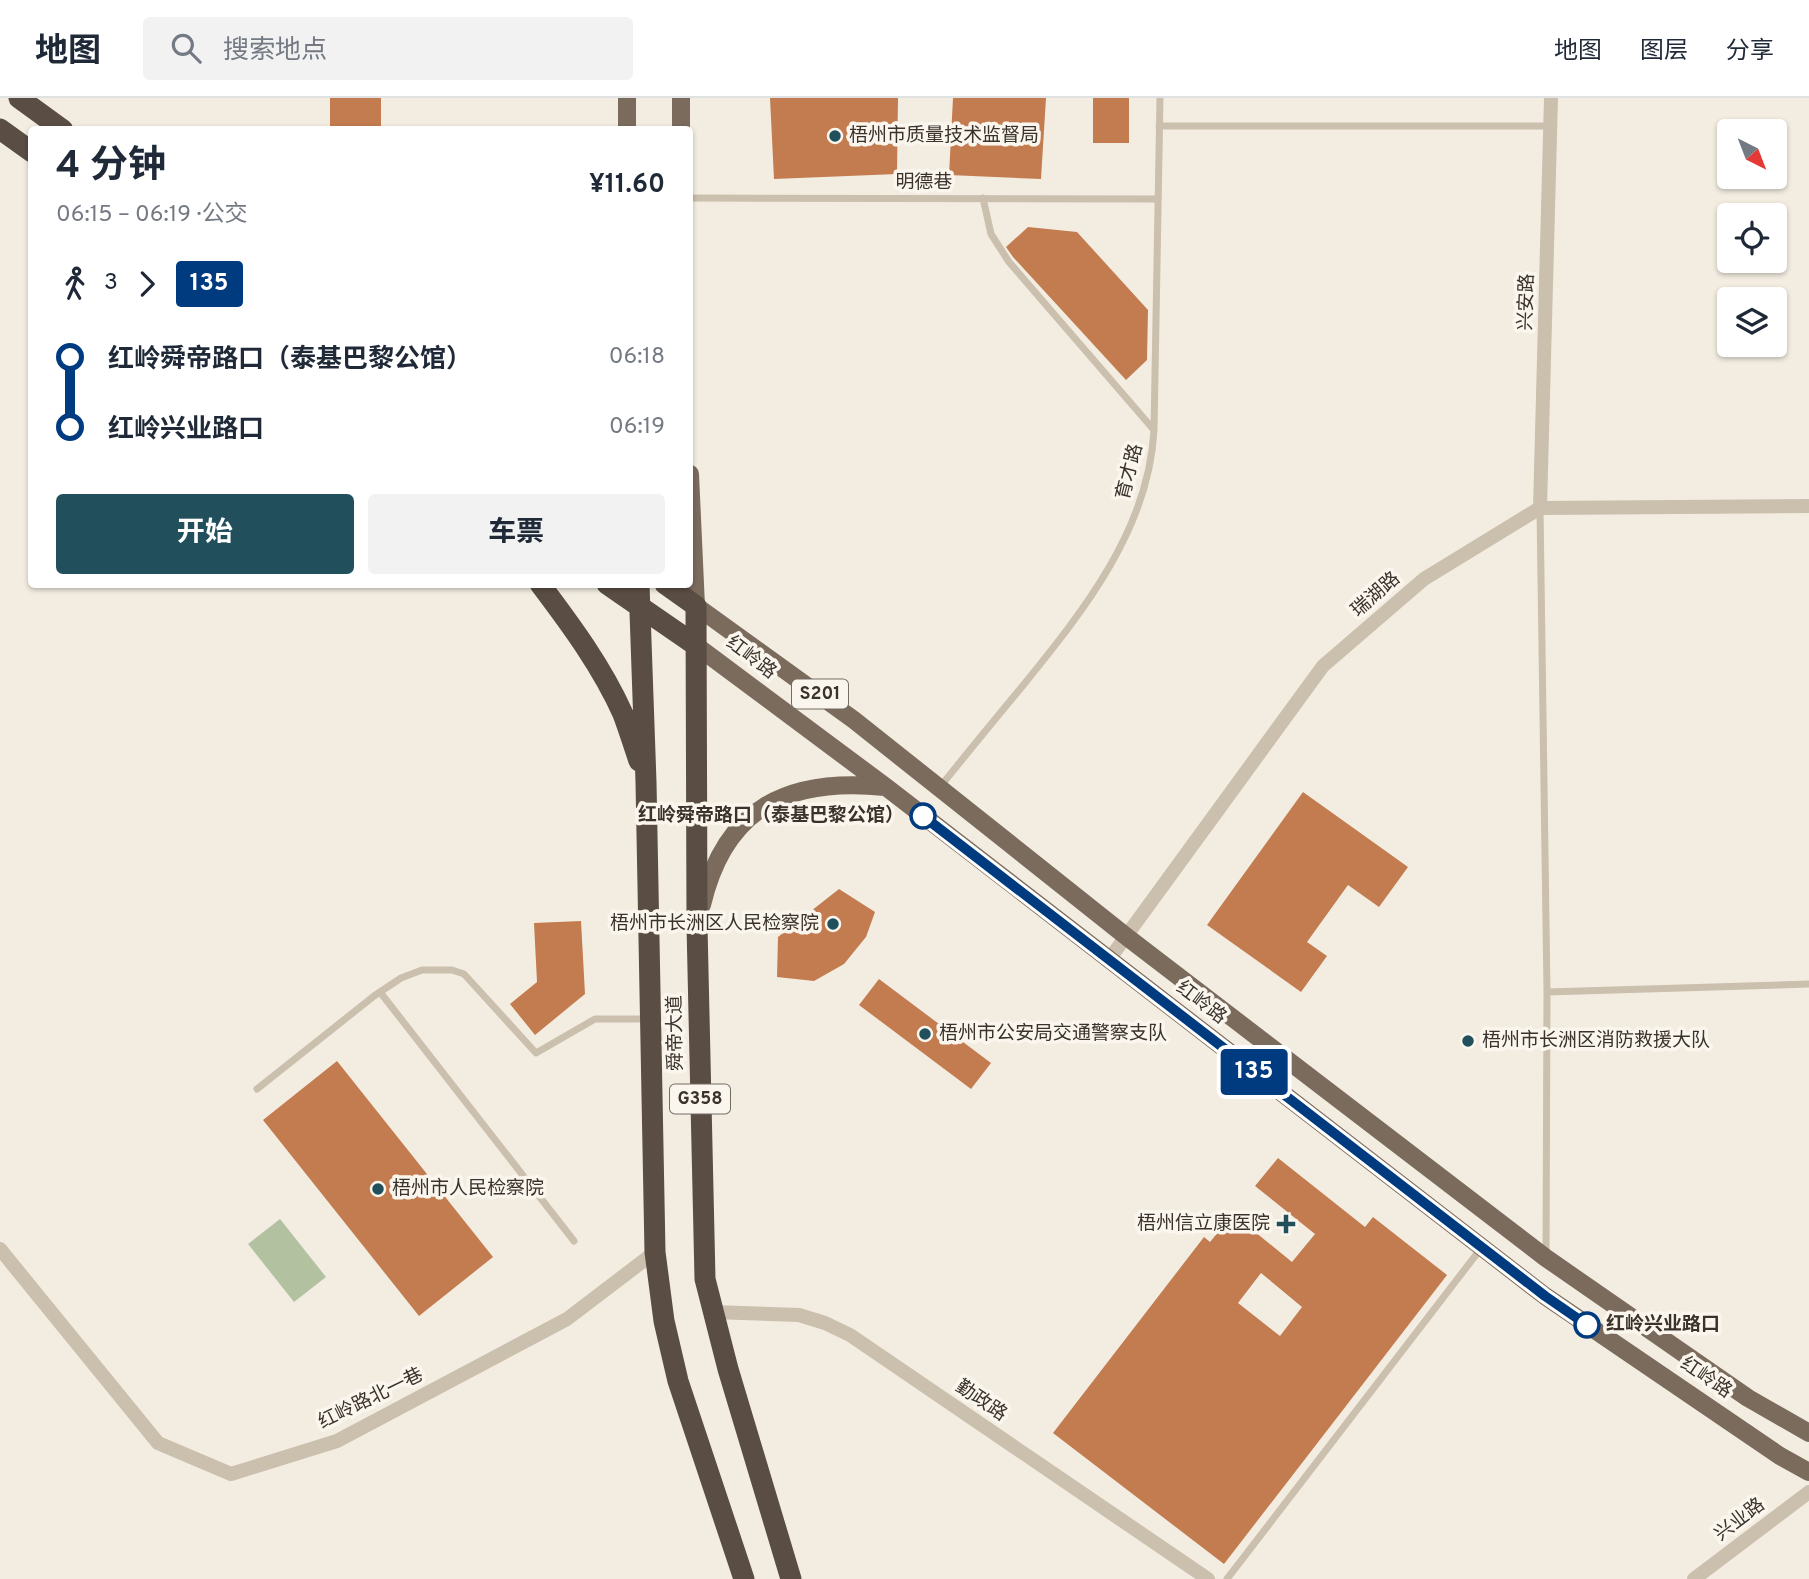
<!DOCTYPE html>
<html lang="zh">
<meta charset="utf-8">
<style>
:root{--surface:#fff;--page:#f2f2f3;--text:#1f2937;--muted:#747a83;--line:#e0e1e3;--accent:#214f5b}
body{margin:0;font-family:Overpass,"Noto Sans SC",sans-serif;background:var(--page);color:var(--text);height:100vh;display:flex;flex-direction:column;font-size:26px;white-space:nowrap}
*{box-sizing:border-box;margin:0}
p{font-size:23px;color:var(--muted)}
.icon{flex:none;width:38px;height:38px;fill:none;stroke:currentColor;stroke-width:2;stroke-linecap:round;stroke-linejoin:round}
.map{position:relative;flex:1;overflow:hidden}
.side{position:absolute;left:28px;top:28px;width:665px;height:462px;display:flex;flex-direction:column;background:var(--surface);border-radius:7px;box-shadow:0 2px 5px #0004}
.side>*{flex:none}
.badge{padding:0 14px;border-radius:5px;font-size:24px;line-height:46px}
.needle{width:46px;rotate:138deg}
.fabs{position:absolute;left:1717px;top:21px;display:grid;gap:14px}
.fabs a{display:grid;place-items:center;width:70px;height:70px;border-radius:7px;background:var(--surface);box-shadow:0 2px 5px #0004;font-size:35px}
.map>.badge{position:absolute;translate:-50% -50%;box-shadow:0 0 0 4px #fff}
.legs{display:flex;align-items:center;gap:10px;height:77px;padding:0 28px;font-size:23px}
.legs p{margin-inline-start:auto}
.summary{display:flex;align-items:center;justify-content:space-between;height:119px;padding:0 28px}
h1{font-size:38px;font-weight:700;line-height:52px}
.cta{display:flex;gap:14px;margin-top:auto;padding:14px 28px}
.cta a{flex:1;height:80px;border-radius:7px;background:var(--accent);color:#fff;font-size:28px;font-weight:700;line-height:80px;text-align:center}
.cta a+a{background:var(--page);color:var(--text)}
ul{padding:0 28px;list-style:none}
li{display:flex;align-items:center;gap:24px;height:70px;font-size:26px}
li i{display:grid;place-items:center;width:10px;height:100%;margin:0 9px;background:currentColor}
li i::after{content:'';width:18px;height:18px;margin:-9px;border:5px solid;border-radius:50%;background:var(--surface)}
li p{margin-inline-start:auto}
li:first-child i{background:linear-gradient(#0000 50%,currentColor 0)}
li:last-child i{background:linear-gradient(currentColor 50%,#0000 0)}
header{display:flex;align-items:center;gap:42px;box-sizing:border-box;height:98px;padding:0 35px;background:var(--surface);border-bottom:2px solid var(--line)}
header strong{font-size:33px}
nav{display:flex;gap:38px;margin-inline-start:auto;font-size:24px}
.search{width:490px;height:63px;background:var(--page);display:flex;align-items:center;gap:18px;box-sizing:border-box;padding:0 24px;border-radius:7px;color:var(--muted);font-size:26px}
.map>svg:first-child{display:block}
.green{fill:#b2c2a1}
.building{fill:#c37c4f;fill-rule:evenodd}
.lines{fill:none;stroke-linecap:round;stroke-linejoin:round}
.lane{stroke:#cbbfad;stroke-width:7}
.street{stroke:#cbbfad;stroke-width:14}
.primary{stroke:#7b6b5d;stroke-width:18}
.highway{stroke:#5a4d43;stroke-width:21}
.line-1-casing{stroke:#fff;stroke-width:16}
.line-1{stroke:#003b80;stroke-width:10}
.poi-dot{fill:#214f5b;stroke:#faf6ee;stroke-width:2.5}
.stop-1-dot{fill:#fff;stroke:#003b80;stroke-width:3.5}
.labels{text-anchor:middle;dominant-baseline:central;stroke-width:7;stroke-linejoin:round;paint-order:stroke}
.shield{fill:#faf6ee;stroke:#746d66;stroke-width:2}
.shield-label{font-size:18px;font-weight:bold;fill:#3a322b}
.poi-label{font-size:19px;fill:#3a322b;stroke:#faf6ee;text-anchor:start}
.street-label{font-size:19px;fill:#3a322b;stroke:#faf6ee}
.stop-label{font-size:19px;font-weight:bold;fill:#3a322b;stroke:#faf6ee;text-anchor:end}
</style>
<header>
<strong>地图</strong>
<div class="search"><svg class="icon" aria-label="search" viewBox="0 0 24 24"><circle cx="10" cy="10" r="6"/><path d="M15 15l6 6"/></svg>搜索地点</div>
<nav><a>地图</a><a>图层</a><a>分享</a></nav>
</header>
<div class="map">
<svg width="1809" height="1481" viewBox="0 0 1809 1481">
<rect width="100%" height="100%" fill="#f3ede1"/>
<path class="green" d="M280,1121l46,58 -32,25 -46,-58z"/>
<path class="building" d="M330,0h51v32h-51z
M770,0h128l-1,76 -123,5z
M953,0h93l-5,81 -92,-4z
M1093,0h36v45h-36z
M1028,129l49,5 71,78 -1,50 -21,20 -113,-123 -7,-10z
M1303,694l105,75 -29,40 -31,-22 -41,57 20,14 -26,36 -94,-67z
M839,791l36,23 -9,25 -22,27 -30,17 -37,-4 1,-40z
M581,823l4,73 -50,41 -25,-31 27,-22 -3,-59z
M879,881l112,84 -20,26 -112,-84z
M337,963l156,196 -74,59 -156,-196z
M1278,1060l87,69 8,-10 74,58 -223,289 -171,-131 151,-196 6,5 23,-28 59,48 23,-28 -60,-48zM1261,1175l41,34 -22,29 -42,-33z"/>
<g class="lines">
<path class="lane" d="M1159,28h391
M690,100l468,1
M983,100l8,36 18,28 145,168
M1540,410l7,484 -1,264
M940,689c28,-35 57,-70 85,-104 60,-74 124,-155 129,-253l6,-332
M380,894l194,249
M1547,894l262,-8
M257,991l117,-93 27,-18 21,-8h30l12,4 72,79 59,-34h54
M1227,1481l255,-332"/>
<path class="street" d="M1540,410l11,-410
M1108,863l215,-295 101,-87 116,-71 269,-2
M0,1151l158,194 73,31 106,-33 230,-122 88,-67
M712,1214l87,3 26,8 25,12 358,244
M1694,1481l115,-87"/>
<path class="primary" d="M627,0v32
M681,0v32
M690,376l6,132 158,114 273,217 419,321 202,140 61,35
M694,546l192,143 659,509 235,160 29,16
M702,807c23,-98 87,-128 183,-118"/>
<path class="highway" d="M19,0l44,32
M0,31l32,23
M540,486c31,41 62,83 83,130 6,16 11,32 16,47
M607,486l87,60
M639,486l7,198 9,470 9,69 14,60 66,198
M665,486l31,22 1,320 8,353 23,90 63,210"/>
</g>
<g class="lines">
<defs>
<path id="line-1" d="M923,718l622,480 42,29"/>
</defs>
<use href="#line-1" class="line-1-casing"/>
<use href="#line-1" class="line-1"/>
</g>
<g class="poi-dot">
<circle cx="835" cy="38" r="7"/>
<circle cx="833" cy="826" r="7"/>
<circle cx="925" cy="936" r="7"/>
<circle cx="1468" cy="943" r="7"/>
<circle cx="378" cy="1091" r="7"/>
<path d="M1282.5 1115.5h7v7h7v7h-7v7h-7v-7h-7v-7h7z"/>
</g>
<g class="stop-1-dot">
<circle cx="923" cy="718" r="12"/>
<circle cx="1587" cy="1227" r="12"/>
</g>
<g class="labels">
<g class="shield">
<rect x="792" y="581.5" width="56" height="29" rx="5"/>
<rect x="670" y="986.5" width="60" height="29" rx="5"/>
</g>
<g class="shield-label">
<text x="820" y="596">S201</text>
<text x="700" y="1001">G358</text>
</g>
<g class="poi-label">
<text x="849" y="38">梧州市质量技术监督局</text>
<text x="819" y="826" text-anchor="end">梧州市长洲区人民检察院</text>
<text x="939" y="936">梧州市公安局交通警察支队</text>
<text x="1482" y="943">梧州市长洲区消防救援大队</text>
<text x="392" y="1091">梧州市人民检察院</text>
<text x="1270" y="1126" text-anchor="end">梧州信立康医院</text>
</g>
<g class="street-label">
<text x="924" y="85">明德巷</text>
<text transform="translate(1527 204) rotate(-88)">兴安路</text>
<text transform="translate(1130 374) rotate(-76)">育才路</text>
<text transform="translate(1376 497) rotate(-41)">瑞湖路</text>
<text transform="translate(751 560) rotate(37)">红岭路</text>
<text transform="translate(1201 905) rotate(37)">红岭路</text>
<text transform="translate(676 935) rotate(-91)">舜帝大道</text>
<text transform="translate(1706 1280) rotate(34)">红岭路</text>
<text transform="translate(371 1301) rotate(-26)">红岭路北一巷</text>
<text transform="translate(981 1303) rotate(34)">勤政路</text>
<text transform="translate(1740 1422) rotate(-37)">兴业路</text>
</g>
<g class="stop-label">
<text x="904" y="718">红岭舜帝路口（泰基巴黎公馆）</text>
<text x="1606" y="1227" text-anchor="start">红岭兴业路口</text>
</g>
</g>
</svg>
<div class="fabs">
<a><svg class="needle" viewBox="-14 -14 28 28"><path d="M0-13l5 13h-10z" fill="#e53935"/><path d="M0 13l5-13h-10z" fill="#747a83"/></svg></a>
<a><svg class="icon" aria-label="locate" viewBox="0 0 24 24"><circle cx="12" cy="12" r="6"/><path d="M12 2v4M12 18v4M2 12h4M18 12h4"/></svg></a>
<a><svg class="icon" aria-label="layers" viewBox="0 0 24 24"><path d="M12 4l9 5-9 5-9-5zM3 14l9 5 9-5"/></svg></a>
</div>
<b class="badge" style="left:1254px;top:974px;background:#003b80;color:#fff">135</b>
<section class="side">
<div class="summary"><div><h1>4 分钟</h1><p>06:15 – 06:19 · 公交</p></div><b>¥11.60</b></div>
<div class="legs"><svg class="icon" aria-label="walk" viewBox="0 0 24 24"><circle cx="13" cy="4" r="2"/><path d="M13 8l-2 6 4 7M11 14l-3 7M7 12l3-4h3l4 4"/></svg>3<svg class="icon" aria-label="forward" viewBox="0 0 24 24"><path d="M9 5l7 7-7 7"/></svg><b class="badge" style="background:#003b80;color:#fff">135</b></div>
<ul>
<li><i style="color:#003b80"></i><b>红岭舜帝路口（泰基巴黎公馆）</b><p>06:18</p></li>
<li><i style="color:#003b80"></i><b>红岭兴业路口</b><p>06:19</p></li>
</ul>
<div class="cta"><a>开始</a><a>车票</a></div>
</section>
</div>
